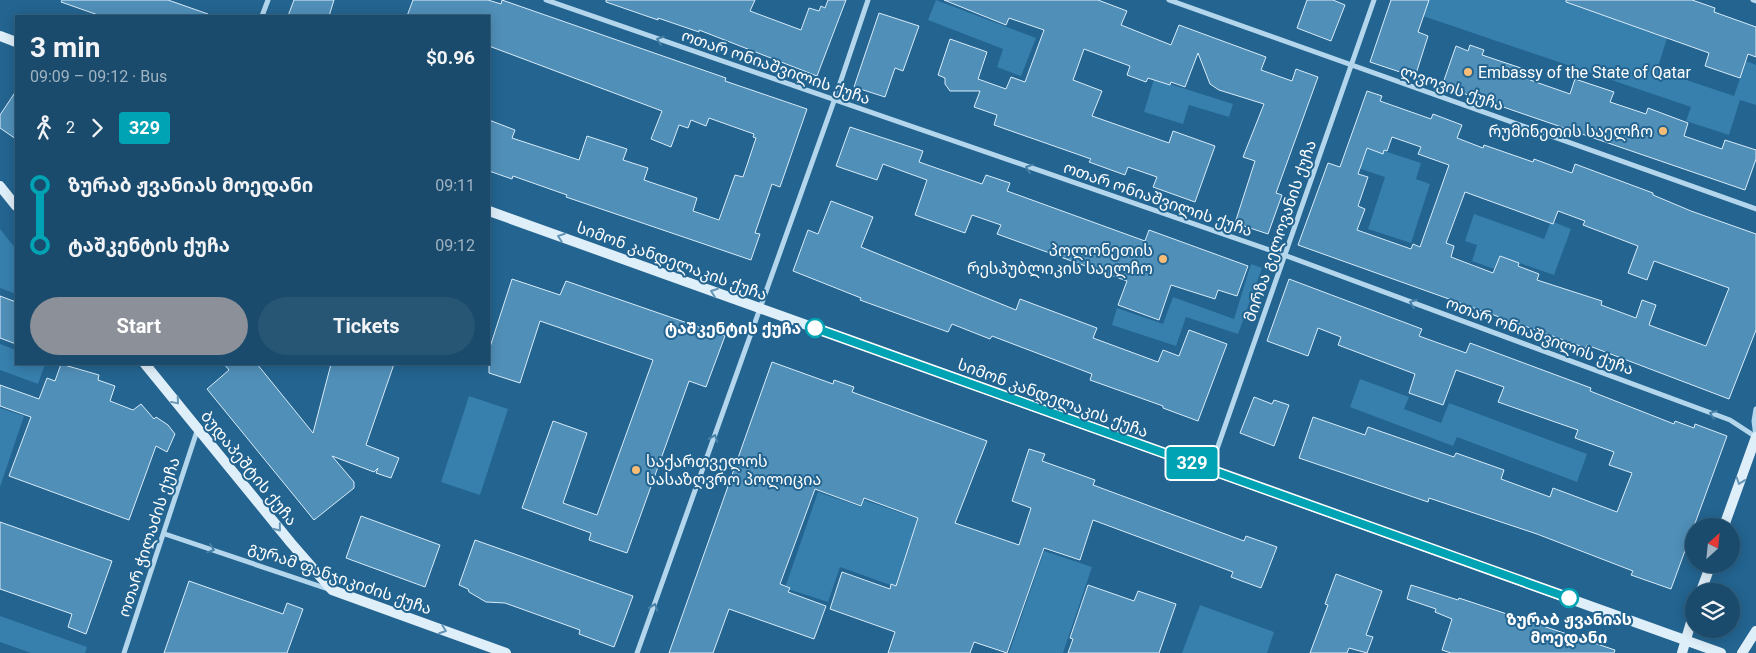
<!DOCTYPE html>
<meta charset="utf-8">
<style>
:root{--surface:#1a4b6c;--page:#275574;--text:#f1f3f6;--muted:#9fb3c2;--line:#38637f;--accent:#8c9099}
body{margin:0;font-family:Roboto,"Noto Sans Georgian",sans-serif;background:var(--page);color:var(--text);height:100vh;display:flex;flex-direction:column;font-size:19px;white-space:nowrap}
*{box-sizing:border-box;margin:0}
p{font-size:16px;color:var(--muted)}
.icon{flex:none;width:28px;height:28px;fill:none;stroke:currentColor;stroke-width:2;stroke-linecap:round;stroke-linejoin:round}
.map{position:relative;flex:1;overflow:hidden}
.panel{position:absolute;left:15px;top:15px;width:475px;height:350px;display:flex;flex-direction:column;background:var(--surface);border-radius:0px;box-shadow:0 2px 12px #0003,0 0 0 1px var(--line)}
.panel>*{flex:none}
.badge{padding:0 10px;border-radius:4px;font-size:18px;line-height:32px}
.needle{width:32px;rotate:27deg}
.tools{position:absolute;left:1685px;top:518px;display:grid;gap:10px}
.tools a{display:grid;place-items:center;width:55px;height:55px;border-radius:50%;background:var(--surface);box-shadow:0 2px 12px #0003,0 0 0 1px var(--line);font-size:25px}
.map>.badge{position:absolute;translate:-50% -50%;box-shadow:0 0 0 2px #fff}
.legs{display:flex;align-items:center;gap:8px;height:55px;padding:0 15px;font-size:16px}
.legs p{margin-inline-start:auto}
.head{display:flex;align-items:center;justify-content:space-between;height:85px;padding:0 15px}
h1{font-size:28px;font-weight:700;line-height:38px}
.cta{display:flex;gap:10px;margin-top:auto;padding:10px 15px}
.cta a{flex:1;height:58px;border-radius:30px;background:var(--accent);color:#fff;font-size:20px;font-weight:700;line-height:58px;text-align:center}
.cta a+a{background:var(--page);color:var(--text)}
ul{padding:0 15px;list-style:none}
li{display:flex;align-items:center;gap:18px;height:60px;font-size:19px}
li i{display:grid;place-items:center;width:8px;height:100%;margin:0 6px;background:currentColor}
li i::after{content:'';width:12px;height:12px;margin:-6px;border:4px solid;border-radius:50%;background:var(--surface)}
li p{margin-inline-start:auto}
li:first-child i{background:linear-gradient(#0000 50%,currentColor 0)}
li:last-child i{background:linear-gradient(currentColor 50%,#0000 0)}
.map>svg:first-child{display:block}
.green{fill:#377fad}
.building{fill:#508fb8;stroke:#d9ecf9;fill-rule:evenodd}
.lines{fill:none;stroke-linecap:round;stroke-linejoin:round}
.minor{stroke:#b3d6ec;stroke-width:5}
.secondary{stroke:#dfeff9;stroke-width:10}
.oneway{stroke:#4780a7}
.oneway2{stroke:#6595b5}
.line-1-casing{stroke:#fff;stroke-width:11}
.line-1{stroke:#00a3b4;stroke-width:8}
.poi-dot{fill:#f7bd76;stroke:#236490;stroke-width:2}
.stop-1-dot{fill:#fff;stroke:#00a3b4;stroke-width:2.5}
.labels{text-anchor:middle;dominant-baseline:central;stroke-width:4;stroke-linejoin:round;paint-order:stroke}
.street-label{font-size:16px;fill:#fff;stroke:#236490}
.poi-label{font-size:16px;fill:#fff;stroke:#236490;text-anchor:start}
.stop-label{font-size:16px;font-weight:bold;fill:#fff;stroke:#236490;text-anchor:end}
</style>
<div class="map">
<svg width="1756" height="653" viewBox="0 0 1756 653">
<rect width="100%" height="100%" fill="#236490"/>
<path class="green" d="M936,0l100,38 -15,38 -24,-9 6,-18 -75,-29z
M1426,0h138l104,35 -11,35 77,26 12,-35 10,4v40l-16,-5 -11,35 -43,-14 5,-14 -271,-92z
M1154,79l79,25 -4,13 -40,-12 -6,19 -39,-12z
M1363,144l58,19 -5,16 14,5 -19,59 -43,-14 17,-52 -30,-10z
M1474,214l70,25 7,-18 20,8 -17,46 -49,-17 -5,13 -28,-10 5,-16 -12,-4z
M0,229l16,20v45l-16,-6z
M1251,264l11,4 -24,66 -52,-17 -10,29 -64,-21 5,-17 46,16 10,-27 61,22z
M0,344l16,6v14h29l-7,20 -38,-14z
M1360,379l49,18 -5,12 37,14 8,-20 138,51 -10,28 -120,-45 -4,9 -103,-39z
M469,396l39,13 -28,86 -39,-13z
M0,408l24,8 -24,71z
M818,492l43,15 3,-7 55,19 -23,68 -56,-20 -12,35 -43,-14z
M1044,551l48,16 -29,86h-54z
M1200,605l74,27 -7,21h-85z
M0,616l87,31 -2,6h-54l-31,-11z"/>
<path class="building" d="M62,0h106l40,14v2h-107l-40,-14z
M294,0h40l-5,16h-41z
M413,0h75l13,4 1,-4 224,78 -1,3 82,28 -27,78 -8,-3 -17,49 5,1 -9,26 -185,-63 1,-2 -54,-19 -1,3 -23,-8v-51l26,10 -3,8 67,22 8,-24 40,13 -4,11 25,8 -4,12 53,18 -4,13 26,9 16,-45 8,2 13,-39 -3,-1 1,-3 -45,-16 -3,8 -15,-6 -3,8 -9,-3 -8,22 -20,-8 11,-28 -173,-65v-30h-82z
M606,0h149l-5,11 51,19 8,-22 10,3 2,-5 4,2 3,-8h18l-29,76 -118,-46v2l-41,-14v2l-52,-18z
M944,0h154l29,11 -6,14 50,20 8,-20 87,32 -5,13 31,11 4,-12 22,8 -42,116 6,2 -14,39 -33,-11 20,-62 -12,-4 21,-53 -45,-14 -9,-6 -12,-31 -13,34 -14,-5 -1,3 -22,-7 -2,4 -19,-7 3,-9 -46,-17 -11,31 29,11 -10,25 77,27 4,-12 42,15 -20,56 -42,-15 4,-10 -29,-10 -3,8 -36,-13 2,-3 -97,-34 3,-10 -23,-8 6,-16h-30l-5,-7v-6l-7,-3 12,-36 37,13 -9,27 28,10 5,-12 14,5 19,-52 -35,-12 -3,7z
M1307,0h26l12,5 -14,36 -34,-13z
M1391,0h38l-11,32 10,4 -13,41 -45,-15z
M1566,0h126l23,8 -1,4 42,15v30l-8,-3 -8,24 -35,-12 4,-13 -143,-51z
M879,13l40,13 -16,45 -8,-3 -10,29 -31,-10z
M1470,45l14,5 -2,5 51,17 -3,8 40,14 5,-15 39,13 -4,10 36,12 2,-6 40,15 -4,13 38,13 3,-9 31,10v9l-11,31 -303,-104 14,-40 12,5z
M16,91v48l-16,-11v-13z
M1367,91l15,5 -2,5 51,18 2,-5 29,11 -5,13 26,10 1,-3 49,17 1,-3 38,14 3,-9 78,29v2l38,16 65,23v96l-27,69 -142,-54 -1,3 -288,-103 30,-82 12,4zM1392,137l29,10 -3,7 31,11 -29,82 -7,-3 -2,5 -54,-19 8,-21 -7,-3 10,-29 -10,-3 9,-26 16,6 1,-4 3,1zM1465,192l88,32 5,-13 27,10 -2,4 55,21 -10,27 19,7 7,-19 75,27 -23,58 -57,-21 7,-20 -14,-5 -6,18 -35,-13 1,-4 -65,-21 2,-6 -21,-8 1,-3 -19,-7 -7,17 -42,-16 3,-11 -8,-3z
M850,127l73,24 -4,11 63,22 4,-9 24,8 -3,8 138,50 4,-11 99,36 -11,30 -19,-6 -3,9 -44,-14 -12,35 -41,-15 9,-24 -130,-47 4,-9 -29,-10 -7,18 -50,-18 12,-35 -44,-16 -6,16 -41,-14z
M831,201l42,16 -12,30 155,63 4,-11 77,29 -4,10 65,24 5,-12 16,6 10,-26 38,14 -29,77 -35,-13v-2l-73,-26 2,-6 -100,-38 -2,3 -38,-15 -4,8 -88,-32 1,-2 -68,-27 15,-41 10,4z
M512,279l48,16 6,-14 159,55 -19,51 -17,-6 -62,172 -38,-13 2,-7 -69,-25 31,-87 34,12 -24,70 34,12 56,-155 -113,-39 -20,62 -31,-10v-23z
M1289,279l133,50 -3,7 47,17 4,-10 121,45 -1,3 84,33 1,-3 19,7 1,-4 32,12 -56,153 -40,-14 2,-4 -96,-37 -108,-36 -1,4 -129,-44 14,-41 52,18 3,-8 86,30 2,-4 48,17 -3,9 49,18 3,-9 64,24 15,-39 -23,-8 5,-13 -39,-14 3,-8 -80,-28 6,-15 -48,-17 -13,35 -34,-12 6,-19 -77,-29 3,-8 -23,-9 -10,28 -41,-15z
M0,296l16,6v42l-16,-6z
M772,362l61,22 1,-4 20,7 -2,5 135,49 -32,82 64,22 12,-37 -19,-7 17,-52 16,5 -3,7 53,19 -2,5 151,56 2,-5 31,11 -16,41 -30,-11 2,-5 -140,-52 -13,40 -36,-12 -37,105 -33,-11 -4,11h-82l7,-21 -65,-23 12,-37 48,17 1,-5 5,2 22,-68 -54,-20 -3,8 -46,-17 -35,95 10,4 -2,4 38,14 -12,33 -85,-30 -16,44h-44z
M61,364l38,11 -1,5 17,6 -5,15 23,9 8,-6 13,15 2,-2 12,8 7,9 -8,18 -11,-6 -27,74 -120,-44 22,-59 -31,-11v-21l39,14 8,-21 8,3z
M224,364h33l56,69 18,-69h63l-28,81 33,13 -8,20 -15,-5 2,-5 -4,4 -42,-16 22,26v6l-40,32 -107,-131 22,-19z
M1254,397l18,7 2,-4 15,5 -15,41 -34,-13z
M361,516l79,29 -15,42 -79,-29z
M0,522l112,39 -26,73 -18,-7 4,-13 -72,-25z
M475,540l158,56 -19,51 -35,-13 1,-4 -75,-27 -19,-1 -17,-10 -1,-3 -9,-4z
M1336,574l46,17 -16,44 7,2 -6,16 -18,-5 -2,5h-37l18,-48 -3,-1z
M189,581l94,33 4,-11 16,6 -16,44h-123z
M1088,585l46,16 4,-10 38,13 -17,49h-91l5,-14 -3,-1z
M1411,585l47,15 1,-2 156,52 -1,3h-163l-9,-3 10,-31 -17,-7 1,-3 -29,-10z"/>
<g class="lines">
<path class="minor" d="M546,0l738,255 446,165 26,17
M1169,0l587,209
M1753,0l3,1
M262,16l6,-16
M1756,437l-2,-16 2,-12
M1210,469l164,-469
M165,534l163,55
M124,653l74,-225
M637,653l197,-552 34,-101"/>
<path class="secondary" d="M0,36l16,6
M0,186l16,20
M489,211l1232,442
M145,364l146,179 41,47 174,63
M1724,526l32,-89
M1701,591l10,-27
M1682,653l12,-41
M1742,653l14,-22"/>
</g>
<defs><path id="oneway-chevron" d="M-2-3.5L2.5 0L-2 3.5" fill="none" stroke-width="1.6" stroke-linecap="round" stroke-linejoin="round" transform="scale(1.25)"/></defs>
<g class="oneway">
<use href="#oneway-chevron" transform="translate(660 40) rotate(-161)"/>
<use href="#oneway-chevron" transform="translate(1029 168) rotate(-161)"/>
<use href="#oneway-chevron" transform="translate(1413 303) rotate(-160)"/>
<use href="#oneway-chevron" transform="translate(1713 414) rotate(-160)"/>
<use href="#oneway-chevron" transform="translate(714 438) rotate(-70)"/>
<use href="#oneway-chevron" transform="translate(211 549) rotate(19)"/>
<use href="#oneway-chevron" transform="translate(654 607) rotate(-70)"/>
</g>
<g class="oneway2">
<use href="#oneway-chevron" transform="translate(561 237) rotate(-160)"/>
<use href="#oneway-chevron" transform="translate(714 292) rotate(-160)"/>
<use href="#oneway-chevron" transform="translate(176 401) rotate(50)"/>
<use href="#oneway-chevron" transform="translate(1740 481) rotate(109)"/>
<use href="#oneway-chevron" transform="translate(278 528) rotate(51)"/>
<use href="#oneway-chevron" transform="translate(443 630) rotate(20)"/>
</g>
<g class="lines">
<defs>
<path id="line-1" d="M815,328l754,270"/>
</defs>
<use href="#line-1" class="line-1-casing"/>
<use href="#line-1" class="line-1"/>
</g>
<g class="poi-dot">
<circle cx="1468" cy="72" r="5"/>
<circle cx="1663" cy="131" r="5"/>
<circle cx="1163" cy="259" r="5"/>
<circle cx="636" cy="470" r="5"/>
</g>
<g class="stop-1-dot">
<circle cx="815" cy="328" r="9"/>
<circle cx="1569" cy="598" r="9"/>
</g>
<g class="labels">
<g class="street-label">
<text transform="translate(776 67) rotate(19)">ოთარ ონიაშვილის ქუჩა</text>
<text transform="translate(1452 88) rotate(19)">ლვოვის ქუჩა</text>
<text transform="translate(1158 199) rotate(19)">ოთარ ონიაშვილის ქუჩა</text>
<text transform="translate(1280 231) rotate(-71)">მირზა გელოვანის ქუჩა</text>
<text transform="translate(672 261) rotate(20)">სიმონ კანდელაკის ქუჩა</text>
<text transform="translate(1540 336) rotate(20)">ოთარ ონიაშვილის ქუჩა</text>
<text transform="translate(1053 398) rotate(20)">სიმონ კანდელაკის ქუჩა</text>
<text transform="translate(249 468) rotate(51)">ბუდაპეშტის ქუჩა</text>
<text transform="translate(149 537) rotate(-72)">ოთარ ჭილაძის ქუჩა</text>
<text transform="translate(340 578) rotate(19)">გურამ ფანჯიკიძის ქუჩა</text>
</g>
<g class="poi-label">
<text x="1478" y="72">Embassy of the State of Qatar</text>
<text x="1653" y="131" text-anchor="end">რუმინეთის საელჩო</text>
<text x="1153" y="250" text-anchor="end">პოლონეთის<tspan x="1153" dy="18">რესპუბლიკის საელჩო</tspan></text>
<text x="646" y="461">საქართველოს<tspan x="646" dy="18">სასაზღვრო პოლიცია</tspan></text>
</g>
<g class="stop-label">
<text x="801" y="328">ტაშკენტის ქუჩა</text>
<text x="1569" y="619" text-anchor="middle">ზურაბ ჟვანიას<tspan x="1569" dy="18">მოედანი</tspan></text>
</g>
</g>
</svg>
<div class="tools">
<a><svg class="needle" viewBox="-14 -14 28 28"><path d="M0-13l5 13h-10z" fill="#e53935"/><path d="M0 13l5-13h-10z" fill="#9fb3c2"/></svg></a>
<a><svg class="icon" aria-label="layers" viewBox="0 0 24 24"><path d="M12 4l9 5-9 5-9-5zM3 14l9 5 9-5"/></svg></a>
</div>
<b class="badge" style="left:1192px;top:463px;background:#00a3b4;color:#fff">329</b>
<section class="panel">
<div class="head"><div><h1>3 min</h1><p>09:09 – 09:12 · Bus</p></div><b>$0.96</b></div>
<div class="legs"><svg class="icon" aria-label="walk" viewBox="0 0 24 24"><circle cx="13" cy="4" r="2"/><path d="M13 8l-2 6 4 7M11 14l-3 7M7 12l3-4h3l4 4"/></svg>2<svg class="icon" aria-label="forward" viewBox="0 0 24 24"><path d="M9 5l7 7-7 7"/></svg><b class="badge" style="background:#00a3b4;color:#fff">329</b></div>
<ul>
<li><i style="color:#00a3b4"></i><b>ზურაბ ჟვანიას მოედანი</b><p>09:11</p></li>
<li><i style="color:#00a3b4"></i><b>ტაშკენტის ქუჩა</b><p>09:12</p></li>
</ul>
<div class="cta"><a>Start</a><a>Tickets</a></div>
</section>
</div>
